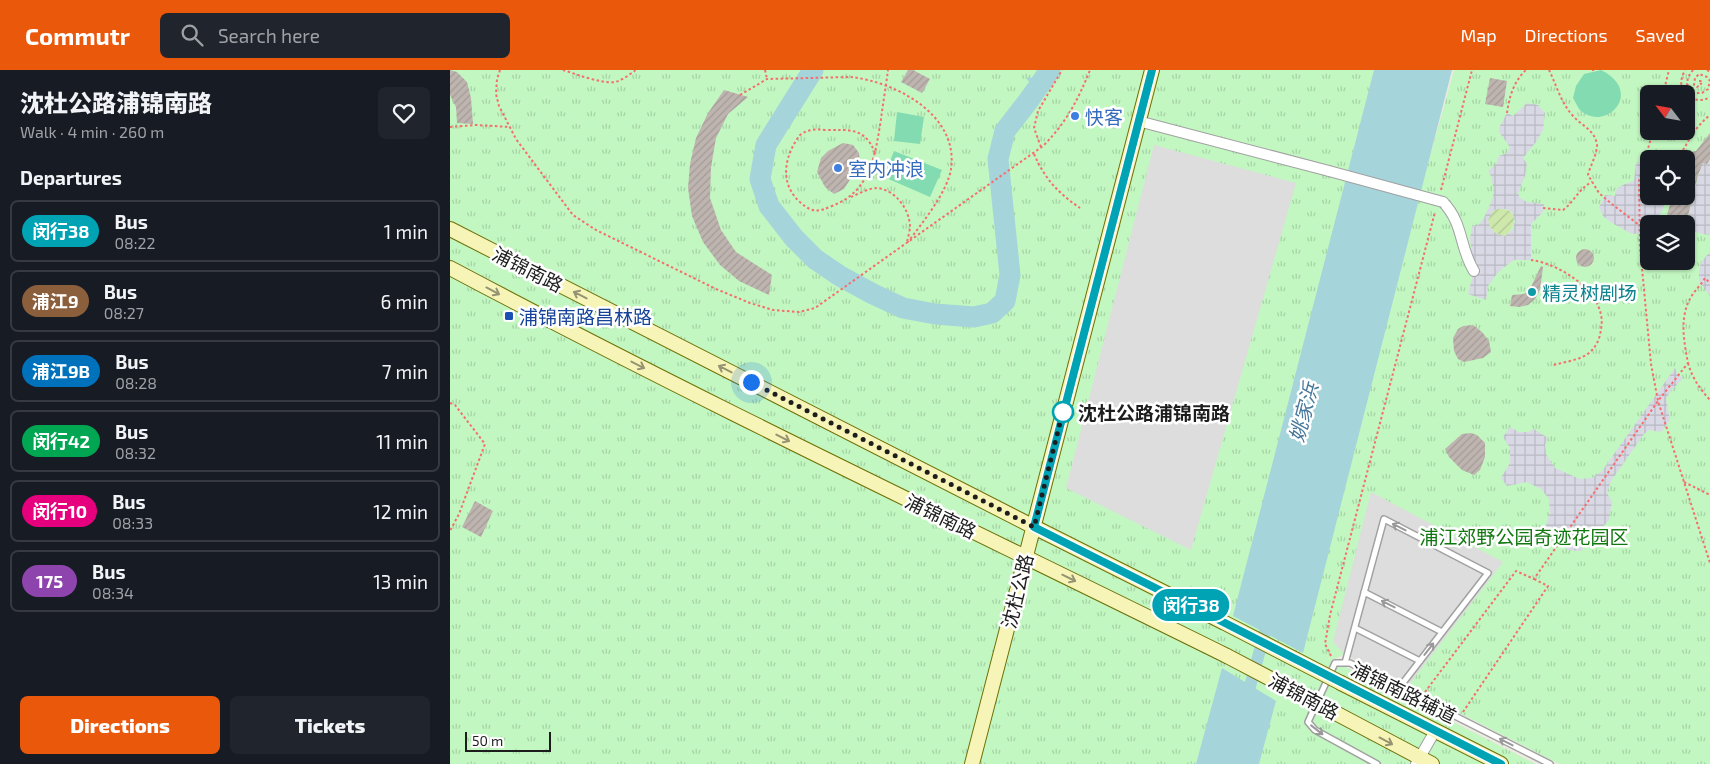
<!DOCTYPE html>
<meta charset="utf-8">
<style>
:root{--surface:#171b24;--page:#20242c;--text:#f1f3f6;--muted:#9ea1a6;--line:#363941;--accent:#ea580c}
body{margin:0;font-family:"Exo 2","Noto Sans SC",sans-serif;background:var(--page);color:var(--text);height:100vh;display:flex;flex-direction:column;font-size:19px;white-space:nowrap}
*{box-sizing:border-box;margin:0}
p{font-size:16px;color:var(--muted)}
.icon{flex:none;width:28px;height:28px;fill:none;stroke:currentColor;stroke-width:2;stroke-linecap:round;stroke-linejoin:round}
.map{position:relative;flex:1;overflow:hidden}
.panel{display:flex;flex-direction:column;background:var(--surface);width:450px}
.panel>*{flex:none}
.badge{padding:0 10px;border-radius:16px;font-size:18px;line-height:32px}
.needle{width:32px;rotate:301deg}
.fabs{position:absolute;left:1190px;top:15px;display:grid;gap:10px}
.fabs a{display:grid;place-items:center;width:55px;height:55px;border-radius:8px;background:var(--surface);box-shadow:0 1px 4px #0004;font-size:25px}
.scale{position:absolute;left:15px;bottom:12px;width:86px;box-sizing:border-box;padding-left:5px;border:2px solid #1d1d1d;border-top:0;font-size:14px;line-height:18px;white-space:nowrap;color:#1d1d1d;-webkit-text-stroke:4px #fff;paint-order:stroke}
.you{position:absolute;width:25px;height:25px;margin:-12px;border:4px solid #fff;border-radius:50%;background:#1a73e8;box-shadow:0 0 0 8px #1a73e833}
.map>.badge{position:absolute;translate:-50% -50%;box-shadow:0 0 0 2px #fff}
h2{padding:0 20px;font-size:19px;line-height:45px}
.round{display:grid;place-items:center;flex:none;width:52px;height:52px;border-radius:8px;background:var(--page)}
.overview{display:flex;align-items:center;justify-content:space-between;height:85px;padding:0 20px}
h1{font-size:24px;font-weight:800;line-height:38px}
.action{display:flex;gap:10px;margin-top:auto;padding:10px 20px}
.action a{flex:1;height:58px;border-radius:8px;background:var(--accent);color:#fff;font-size:20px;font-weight:800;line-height:58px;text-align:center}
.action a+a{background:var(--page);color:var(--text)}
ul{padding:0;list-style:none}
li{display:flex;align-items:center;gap:15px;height:62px;margin:0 10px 8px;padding:0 10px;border:2px solid var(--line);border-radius:8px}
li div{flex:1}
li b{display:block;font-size:19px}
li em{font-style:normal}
li .badge{min-width:55px;font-weight:700;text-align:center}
header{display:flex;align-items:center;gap:30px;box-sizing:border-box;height:70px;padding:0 25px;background:var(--accent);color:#fff}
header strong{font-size:24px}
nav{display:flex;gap:28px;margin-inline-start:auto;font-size:18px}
.search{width:350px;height:45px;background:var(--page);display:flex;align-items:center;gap:12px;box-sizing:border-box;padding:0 18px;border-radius:8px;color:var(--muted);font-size:19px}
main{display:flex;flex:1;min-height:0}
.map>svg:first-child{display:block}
.park{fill:url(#park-tufts);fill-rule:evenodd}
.garden{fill:url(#garden-furrows)}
.pitch{fill:#83dbb1}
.parking{fill:#ddd}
.plaza{fill:url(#plaza-grid);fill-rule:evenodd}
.water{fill:#a5d4db}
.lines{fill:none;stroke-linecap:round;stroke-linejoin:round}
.stream{stroke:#a5d4db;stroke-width:4}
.canal{stroke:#a5d4db;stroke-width:12}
.river{stroke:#a5d4db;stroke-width:21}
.building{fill:url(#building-hatch)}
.lane-casing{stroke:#a1a1a1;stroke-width:8}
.street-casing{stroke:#a1a1a1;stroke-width:12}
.secondary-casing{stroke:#6f7008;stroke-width:16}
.path{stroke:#f56e6d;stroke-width:2;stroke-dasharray:2.5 2.5;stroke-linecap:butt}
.lane{stroke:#fff;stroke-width:5}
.street{stroke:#fff;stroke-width:10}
.secondary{stroke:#f7f4b8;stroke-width:14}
.street-bridge-casing{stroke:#a1a1a1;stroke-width:12;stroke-linecap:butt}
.secondary-bridge-casing{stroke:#6f7008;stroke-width:16;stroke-linecap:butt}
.street-bridge{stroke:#fff;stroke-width:10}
.secondary-bridge{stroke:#f7f4b8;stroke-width:14}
.oneway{stroke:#959372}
.oneway2{stroke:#999}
.line-casing{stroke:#fff;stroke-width:11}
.line{stroke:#00a3b4;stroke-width:8}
.walk{stroke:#1d1d1d;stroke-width:5;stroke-dasharray:0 9}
.shop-dot{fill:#3f7fe0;stroke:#fff;stroke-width:2}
.culture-dot{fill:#0f9aa8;stroke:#fff;stroke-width:2}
.transit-dot{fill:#1a4fb4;stroke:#fff;stroke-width:2}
.stop-dot{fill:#fff;stroke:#00a3b4;stroke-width:2.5}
.labels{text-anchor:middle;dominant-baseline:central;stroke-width:5;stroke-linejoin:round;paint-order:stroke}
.shop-label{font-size:19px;fill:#366cbe;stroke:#fff;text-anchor:start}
.street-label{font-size:19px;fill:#1d1d1d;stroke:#fff}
.culture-label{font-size:19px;fill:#0d838f;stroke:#fff;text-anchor:start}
.transit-label{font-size:19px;fill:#164399;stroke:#fff;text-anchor:start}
.stop-label{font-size:19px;font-weight:bold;fill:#1d1d1d;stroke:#fff;text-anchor:start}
.park-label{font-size:19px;fill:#10780f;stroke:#fff}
.water-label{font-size:20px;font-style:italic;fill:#47789b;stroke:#fff}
</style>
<header>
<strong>Commutr</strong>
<div class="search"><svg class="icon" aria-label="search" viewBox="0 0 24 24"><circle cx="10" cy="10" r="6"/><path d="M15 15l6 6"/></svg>Search here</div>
<nav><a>Map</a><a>Directions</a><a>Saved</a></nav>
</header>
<main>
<section class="panel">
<div class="overview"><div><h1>沈杜公路浦锦南路</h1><p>Walk · 4 min · 260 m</p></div><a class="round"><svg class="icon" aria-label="heart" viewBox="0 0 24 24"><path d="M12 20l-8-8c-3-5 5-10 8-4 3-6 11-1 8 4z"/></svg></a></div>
<h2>Departures</h2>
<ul>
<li><span class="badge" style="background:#00a3b4;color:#fff">闵行38</span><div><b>Bus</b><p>08:22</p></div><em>1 min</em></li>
<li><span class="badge" style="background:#8b5e3c;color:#fff">浦江9</span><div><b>Bus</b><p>08:27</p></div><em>6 min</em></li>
<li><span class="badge" style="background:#0072bc;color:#fff">浦江9B</span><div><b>Bus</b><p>08:28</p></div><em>7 min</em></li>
<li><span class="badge" style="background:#00a651;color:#fff">闵行42</span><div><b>Bus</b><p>08:32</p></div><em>11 min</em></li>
<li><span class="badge" style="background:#e6007e;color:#fff">闵行10</span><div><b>Bus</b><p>08:33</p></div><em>12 min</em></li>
<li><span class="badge" style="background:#8e44ad;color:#fff">175</span><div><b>Bus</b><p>08:34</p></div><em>13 min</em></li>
</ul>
<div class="action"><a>Directions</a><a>Tickets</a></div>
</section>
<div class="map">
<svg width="1260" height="694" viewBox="0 0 1260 694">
<defs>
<pattern id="park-tufts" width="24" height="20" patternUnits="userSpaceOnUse" patternTransform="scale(1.25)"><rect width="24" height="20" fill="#c2f7c1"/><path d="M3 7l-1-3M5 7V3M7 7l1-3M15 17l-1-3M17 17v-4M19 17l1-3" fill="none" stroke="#a6d3a5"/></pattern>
<pattern id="garden-furrows" width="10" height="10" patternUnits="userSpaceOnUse" patternTransform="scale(1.25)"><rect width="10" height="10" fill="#cee7ab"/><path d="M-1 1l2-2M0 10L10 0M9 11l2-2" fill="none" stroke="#b0c693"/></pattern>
<pattern id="plaza-grid" width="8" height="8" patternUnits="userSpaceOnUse" patternTransform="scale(1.25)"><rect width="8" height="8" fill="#d8d9e4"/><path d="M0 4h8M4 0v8" fill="none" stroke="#b9bac3"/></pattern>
<pattern id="building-hatch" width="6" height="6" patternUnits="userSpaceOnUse" patternTransform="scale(1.25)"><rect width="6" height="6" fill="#bfb5b0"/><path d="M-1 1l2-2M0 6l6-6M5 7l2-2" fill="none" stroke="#a49b97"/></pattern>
</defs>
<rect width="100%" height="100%" fill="#eee9e3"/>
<path class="park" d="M0,0h998l-22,101 28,-101h256v694h-151l-215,-110 -11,6 -7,-3 210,107h-1086zM1199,24h37v37h-37zM1199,89h37v37h-37zM1199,154h37v37h-37z"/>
<path class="garden" d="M1048,139c21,-1 19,16 7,27 -11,-2 -14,-6 -17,-16l5,-9z"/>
<path class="pitch" d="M1151,0c44,22 5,62 -20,41 -3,-3 -6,-10 -8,-13l3,-12 8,-12z
M447,42l27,5 -4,27 -26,-3z
M444,81l48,19 -12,27 -46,-20z"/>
<path class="parking" d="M704,75l142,38 -105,367 -125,-62z
M921,422l132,70 -95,124 -64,-32 -11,-12z"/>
<path class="plaza" d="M1077,33l11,2 7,8 -2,17 -7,12 -13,16 4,6 -2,12 -7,17 2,5 7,4 17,2 -1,8 -12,12v36h-17l-11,8 -8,8 -7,10 -2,14 -18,-6 6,-23 -4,-32 2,-13 6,-1 6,-7 8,-18 2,-8 -3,-16 -3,-5 8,-7 3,-8 8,-3 3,-6 -11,-15 1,-6 7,-13 6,3zM1048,139h8l6,3 3,9 -2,8 -8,7 -8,-2 -6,-5 -3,-9 5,-9z
M1260,89v75l-2,1 -22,-5v-6l13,-51 4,-10 4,1z
M1186,93h13v33h18l-5,15 -7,12 -6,1v5l-4,4 -13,1 -20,-11 -9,-7 -4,-9 6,-12 10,1 2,-8 8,-4 9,-3z
M1260,182v44l-11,-15v-10l2,-9z
M1225,298l2,6 6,4 -13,14 -4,7 4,21 -9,12 -12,-2 -5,4 -33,47 -4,12 5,9 -3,18 -28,31 -13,-1 -24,-18 6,-20 -1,-13 -8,-10 -14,-7 -20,4 -6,-8 9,-15v-15l-7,-11 7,-10 9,5h9l6,-3 14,9 -3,7 1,9 9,14 25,11 12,-1 10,-7z"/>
<path class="water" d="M924,0h78l-149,583 -70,-37z
M772,598l54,33 -17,63h-63z"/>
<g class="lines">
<path class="stream" d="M579,9l11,5"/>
<path class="canal" d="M796,631l23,-84"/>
<path class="river" d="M363,0l-47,75 -6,34 9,27 25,32 21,21 25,17 33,18 30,14 32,6 39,3 18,-4 13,-12 5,-26 -12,-116 7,-28 24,-31 21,-30"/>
</g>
<path class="building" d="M0,0l7,2 10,10 4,16 2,26 -16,-1 -1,-16 -6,-12z
M458,0h5l17,9 -8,14 -21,-11z
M1040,8l17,3 -4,26 -18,-3z
M274,20l24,7 -20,17 -12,24 -5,29 -1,31 11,32 15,22 36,23 -3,20 -30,-14 -19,-16 -17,-23 -11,-26 -4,-28 2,-24 6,-26 12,-25z
M1260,63v26l-3,5 -4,-1 -5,12 -12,49h-21l7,-28h14v-26l7,-19h3z
M393,73l10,2 6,8 1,11 -16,25 -10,5 -9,-7 -8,-15 4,-14 7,-7z
M1126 188a9 9 0 1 1 18 0a9 9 0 1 1-18 0Z
M1091,196l2,1 -3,23 -5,9 -7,6 -9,2 -9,-1 2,-11 12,-1 6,-5z
M1023,255l9,7 7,9 2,11 -8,6 -19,4 -6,-3 -4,-8 -1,-13 5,-9 5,-3z
M1021,363l6,2 8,8v14l-5,13 -6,5 -12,-5 -13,-13 -4,-8 17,-15z
M25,431l18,10 -12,26 -19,-10z"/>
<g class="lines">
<defs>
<path id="lane" d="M914,522l78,40
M905,558l65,33
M895,593l39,-144 104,54 -89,115
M927,694l-62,-34 -7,-8 27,-59h15l200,101"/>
<path id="street" d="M688,51l191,50
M993,132c21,22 16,45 31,69
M966,694l19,-33"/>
<path id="secondary" d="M0,159l584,298 189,95
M0,198c256,136 518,260 777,388
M891,613l160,81
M878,639l104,55
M522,694l180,-694"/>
</defs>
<use href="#lane" class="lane-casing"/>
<use href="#street" class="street-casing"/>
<use href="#secondary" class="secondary-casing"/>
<path class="path" d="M50,0l-3,9 -1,15 3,12 17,33 57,76 23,15 120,59 34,14 23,7 26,2 16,-4 228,-162c23,-23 35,-46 47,-76
M113,0c13,4 38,14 52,12 8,-2 15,-8 21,-12
M315,0l2,9
M1099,0c7,14 12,33 24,46 9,10 22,14 24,29 0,10 -7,21 -9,30l11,18 14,12 34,26
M1143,0v1
M1243,0l-5,7 -1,7 7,9h8l6,-4 2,-8 -3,-4 -8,-3 -4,4 -1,7 3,2 4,-3
M1257,0l3,2
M1249,11h3l-1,3z
M1213,24l6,-24
M1235,24c-6,-8 -4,-16 0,-24
M290,25l27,-16 84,-2c45,5 108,38 100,92 -4,24 -29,54 -43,73
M1236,26c8,4 16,6 24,1
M1057,43c2,-16 7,-32 19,-43
M0,57l26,-2 34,2
M1203,61l-14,50 1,66 11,117 7,37 52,162
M591,77l-7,-19 4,-17 24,-41
M425,83c-10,-26 -26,-23 -50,-23 -9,-1 -17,-1 -25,5 -2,2 -4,6 -6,9 -11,20 -12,43 7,59 12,10 17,9 31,3 39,-15 43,-50 49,-87 2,-16 5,-33 7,-49
M584,84c11,25 24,39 46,54
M1228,89c10,-17 16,-31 32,-44
M1192,100l7,1
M991,120l31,-120
M401,127c7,-3 18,-9 26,-9 18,2 32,20 33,38 0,5 -2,11 -3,16
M1093,138l20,2c11,-8 16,-22 29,-28
M1081,190c30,4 77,34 70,69 -1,9 -4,17 -12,24 -9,7 -24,9 -36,12
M1238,293c4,15 12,26 22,37
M0,333l5,2 30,39 -26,70 -9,17
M1234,412l26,13
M881,586l-6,-12 5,-29 105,-403
M975,622l91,-121 18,8 124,-178 30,-38c-4,-21 -9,-46 3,-66 4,-7 10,-12 14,-19l5,5
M1013,642l85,-126 -14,-7"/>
<use href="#lane" class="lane"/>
<use href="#street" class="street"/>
<use href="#secondary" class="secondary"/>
<defs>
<path id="street-bridge" d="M879,101l114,31"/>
<path id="secondary-bridge" d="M773,552l118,61
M777,586l101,53"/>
</defs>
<use href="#street-bridge" class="street-bridge-casing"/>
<use href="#secondary-bridge" class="secondary-bridge-casing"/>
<use href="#street-bridge" class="street-bridge"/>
<use href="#secondary-bridge" class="secondary-bridge"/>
</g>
<defs><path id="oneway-shaft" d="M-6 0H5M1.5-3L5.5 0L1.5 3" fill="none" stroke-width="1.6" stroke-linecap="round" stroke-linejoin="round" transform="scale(1.25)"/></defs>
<g class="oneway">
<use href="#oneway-shaft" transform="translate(43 221) rotate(28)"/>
<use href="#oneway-shaft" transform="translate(130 225) rotate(-153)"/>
<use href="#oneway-shaft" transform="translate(188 295) rotate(27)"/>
<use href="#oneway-shaft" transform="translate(275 299) rotate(-153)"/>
<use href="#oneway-shaft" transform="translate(333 368) rotate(27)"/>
<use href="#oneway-shaft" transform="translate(619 508) rotate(26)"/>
<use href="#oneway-shaft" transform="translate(936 671) rotate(28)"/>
</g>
<g class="oneway2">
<use href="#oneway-shaft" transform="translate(949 457) rotate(-153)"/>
<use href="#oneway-shaft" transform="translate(938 534) rotate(-153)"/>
<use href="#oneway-shaft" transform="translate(979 579) rotate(-52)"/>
<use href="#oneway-shaft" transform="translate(867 660) rotate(38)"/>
<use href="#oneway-shaft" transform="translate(1056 672) rotate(-153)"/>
</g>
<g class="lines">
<defs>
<path id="line" d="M702,0l-118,457 189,95 278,142"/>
</defs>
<use href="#line" class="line-casing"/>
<use href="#line" class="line"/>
<path class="walk" d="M301,312l283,145 31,-124 -2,9"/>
</g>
<g class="shop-dot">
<circle cx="625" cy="46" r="5"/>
<circle cx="388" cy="98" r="5"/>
</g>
<circle class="culture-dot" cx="1082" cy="222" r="5"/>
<rect class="transit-dot" x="54" y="241" width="10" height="10" rx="2.5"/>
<circle class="stop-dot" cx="613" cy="342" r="10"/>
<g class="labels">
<g class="shop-label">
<text x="635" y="46">快客</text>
<text x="398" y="98">室内冲浪</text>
</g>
<g class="street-label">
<text transform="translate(78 199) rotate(27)">浦锦南路</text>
<text transform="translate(491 446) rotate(26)">浦锦南路</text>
<text transform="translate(567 521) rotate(-76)">沈杜公路</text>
<text transform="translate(954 622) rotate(26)">浦锦南路辅道</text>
<text transform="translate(854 626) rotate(28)">浦锦南路</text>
</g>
<g class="culture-label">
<text x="1092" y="222">精灵树剧场</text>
</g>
<g class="transit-label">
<text x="69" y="246">浦锦南路昌林路</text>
</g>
<g class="stop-label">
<text x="628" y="342">沈杜公路浦锦南路</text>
</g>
<g class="park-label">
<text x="1074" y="466">浦江郊野公园奇迹花园区</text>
</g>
<g class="water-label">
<text transform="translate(853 342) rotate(-75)">姚家浜</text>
</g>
</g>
</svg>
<div class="fabs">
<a><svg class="needle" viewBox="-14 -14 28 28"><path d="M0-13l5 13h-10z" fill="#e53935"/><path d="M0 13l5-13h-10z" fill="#9ea1a6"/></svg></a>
<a><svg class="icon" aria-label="locate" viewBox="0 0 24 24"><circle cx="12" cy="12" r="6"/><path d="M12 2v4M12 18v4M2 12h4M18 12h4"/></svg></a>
<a><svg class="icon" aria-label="layers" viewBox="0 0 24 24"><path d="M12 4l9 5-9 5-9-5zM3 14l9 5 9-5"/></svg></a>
</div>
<div class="scale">50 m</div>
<div class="you" style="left:301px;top:312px"></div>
<b class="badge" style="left:741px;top:535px;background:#00a3b4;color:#fff">闵行38</b>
</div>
</main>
